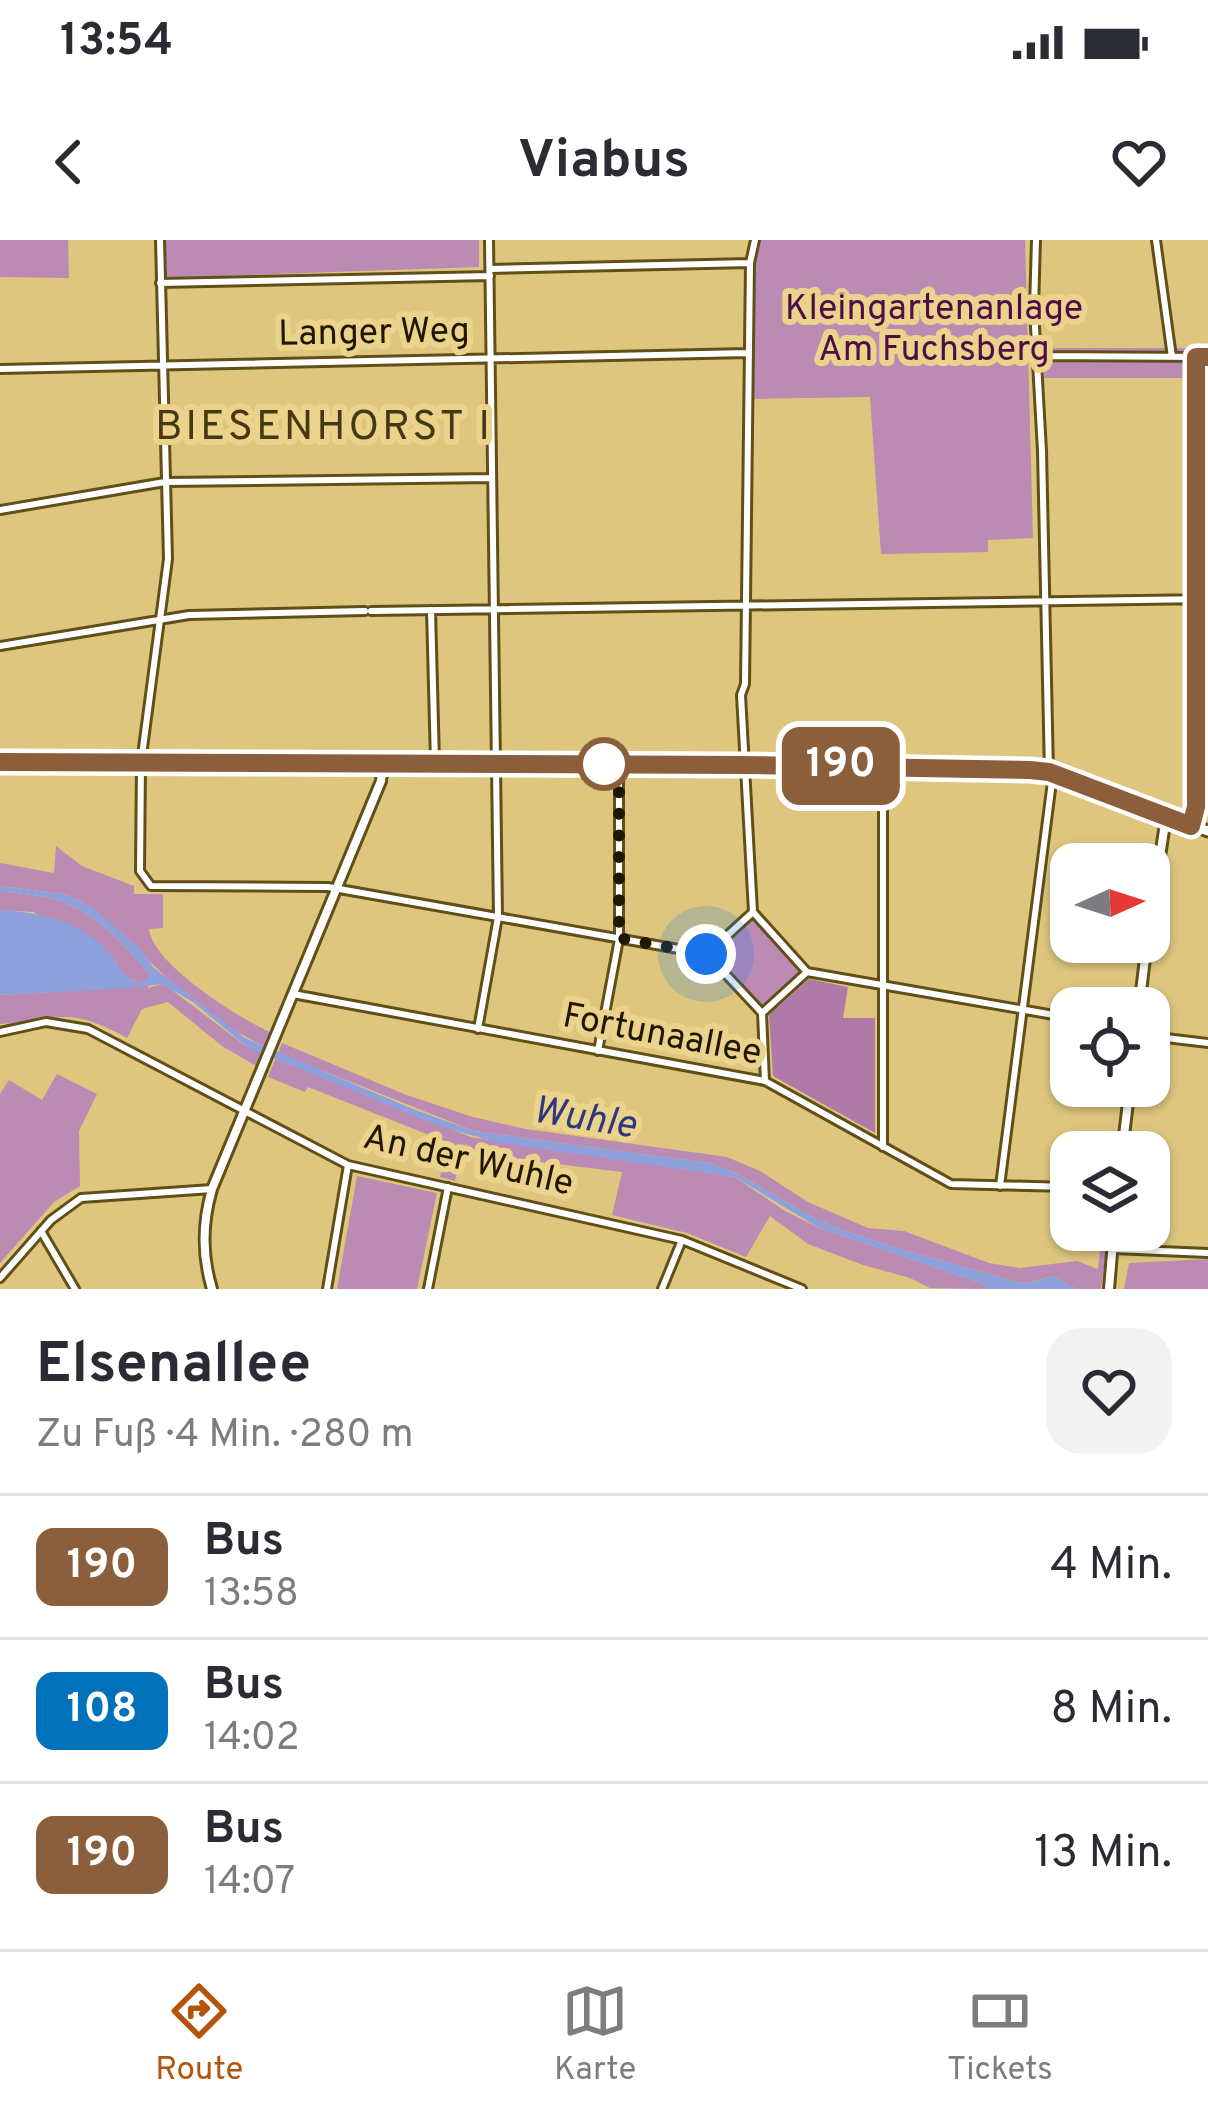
<!DOCTYPE html>
<html lang="de">
<meta charset="utf-8">
<style>
:root{--surface:#fff;--page:#f2f2f3;--text:#2b2b33;--muted:#7c7c81;--line:#e1e1e2;--accent:#b45309}
body{margin:0;font-family:Overpass,sans-serif;background:var(--page);color:var(--text);height:100vh;display:flex;flex-direction:column;font-size:45px;white-space:nowrap}
*{box-sizing:border-box;margin:0}
p{font-size:39px;color:var(--muted)}
.icon{flex:none;width:66px;height:66px;fill:none;stroke:currentColor;stroke-width:2;stroke-linecap:round;stroke-linejoin:round}
.map{position:relative;height:1049px;overflow:hidden}
.panel{display:flex;flex-direction:column;background:var(--surface);flex:1}
.panel>*{flex:none}
.badge{padding:0 24px;border-radius:18px;font-size:42px;line-height:78px}
.needle{width:78px;rotate:87deg}
.fabs{position:absolute;left:1050px;top:603px;display:grid;gap:24px}
.fabs a{display:grid;place-items:center;width:120px;height:120px;border-radius:24px;background:var(--surface);box-shadow:0 3px 9px #0004;font-size:60px}
.you{position:absolute;width:60px;height:60px;margin:-30px;border:9px solid #fff;border-radius:50%;background:#1a73e8;box-shadow:0 0 0 18px #1a73e833}
.map>.badge{position:absolute;translate:-50% -50%;box-shadow:0 0 0 6px #fff}
.round{display:grid;place-items:center;flex:none;width:126px;height:126px;border-radius:36px;background:var(--page)}
.head{display:flex;align-items:center;justify-content:space-between;height:204px;padding:0 36px}
h1{font-size:57px;font-weight:700;line-height:90px}
ul{padding:0;list-style:none}
li{display:flex;align-items:center;gap:36px;height:144px;padding:0 36px;border-top:3px solid var(--line)}
li div{flex:1}
li b{display:block;font-size:45px}
li em{font-style:normal}
li .badge{min-width:132px;font-weight:700;text-align:center}
.status{display:flex;justify-content:space-between;align-items:center;height:84px;padding:0 60px;background:var(--surface);direction:ltr}
.status svg{height:33px;fill:currentColor}
header{display:flex;justify-content:space-between;align-items:center;height:156px;padding:0 36px;background:var(--surface);font-size:54px;font-weight:700}
.tab-bar{display:flex;justify-content:space-around;align-items:center;height:168px;border-top:3px solid var(--line);background:var(--surface);font-size:33px;color:var(--muted)}
.tab-bar a{display:grid;justify-items:center;gap:6px}
.tab-bar .current{color:var(--accent)}
.map>svg:first-child{display:block}
.green{fill:#bb8bb4}
.forest{fill:#af7aa8}
.water{fill:#8fa1dd}
.lines{fill:none;stroke-linecap:round;stroke-linejoin:round}
.minor-casing{stroke:#604f17;stroke-width:12}
.tertiary-casing{stroke:#604f17;stroke-width:14}
.secondary-casing{stroke:#604f17;stroke-width:15}
.minor{stroke:#fff;stroke-width:6}
.tertiary{stroke:#fff;stroke-width:8}
.secondary{stroke:#fff;stroke-width:9}
.line-casing{stroke:#fff;stroke-width:27}
.line{stroke:#8b5e3c;stroke-width:18}
.walk{stroke:#201700;stroke-width:12;stroke-dasharray:0 21.6}
.stop-dot{fill:#fff;stroke:#8b5e3c;stroke-width:6}
.labels{text-anchor:middle;dominant-baseline:central;stroke-width:12;stroke-linejoin:round;paint-order:stroke}
.park-label{font-size:36px;fill:#4e0c49;stroke:#ebd38b}
.street-label{font-size:36px;fill:#201700;stroke:#ebd38b}
.water-label{font-size:39px;font-style:italic;fill:#2c3981;stroke:#ebd38b}
.quarter-label{font-size:42px;letter-spacing:3px;fill:#453913;stroke:#ebd38b}
</style>
<div class="status"><b>13:54</b><svg viewBox="0 0 49 12"><path d="M0 12V9h3v3zM5 12V6h3v6zM10 12V3h3v9zM15 12V0h3v12zM26 1h20v11H26zM47 4h2v5h-2z"/></svg></div>
<header><svg class="icon" aria-label="back" viewBox="0 0 24 24"><path d="M15 5l-7 7 7 7"/></svg>Viabus<svg class="icon" aria-label="heart" viewBox="0 0 24 24"><path d="M12 20l-8-8c-3-5 5-10 8-4 3-6 11-1 8 4z"/></svg></header>
<div class="map">
<svg width="1208" height="1049" viewBox="0 0 1208 1049">
<rect width="100%" height="100%" fill="#dec67e"/>
<path class="green" d="M0,0h68l1,38 -69,-1z
M155,0h324v27l-315,11z
M759,0h266l8,298 -45,2v12l-107,2 -11,-157 -118,2 2,-132z
M1046,108h162v30h-164z
M56,606l26,20 52,20v8h29v34l-14,1c3,34 89,89 121,103l-14,34 -34,-20 -54,-44 -26,7 -15,29c-61,-33 -64,-18 -127,-14v-29l134,-8 1,-7 -13,-5 -7,-15 -82,-48 -33,-2v-18c77,3 101,27 150,82l-2,14 14,-4 6,3 79,60 16,-1 -30,-16 -65,-51 -76,-72 -27,-13 -65,-8v-23l54,10z
M751,679l7,2 43,48v5l-42,33 -43,-49 1,-8z
M282,803l122,51 69,23 53,12 201,28 33,14 48,31 60,26 36,3 85,32 30,5 58,-7 21,8 4,-39h7l-8,59h-24l-25,-13 -24,7 -12,-1c-63,-20 -128,-33 -190,-59 -41,-18 -74,-47 -117,-60l-235,-32 -196,-78 -2,6 195,78 264,40 50,34 34,17 164,56 3,5 -56,-1 -20,-10 -47,-13 -55,-21 -38,-28 -24,41 -59,-24 -75,-18 10,-43 -106,-13 -53,-12 -8,34 -15,-4 7,-35 -139,-55 -3,5 -37,-15z
M57,834l40,20 -18,37 1,55 -26,16 -54,61v-169l9,-14 33,20z
M357,936l80,17 -20,96h-80z
M1208,1019v30h-84l5,-26z"/>
<path class="forest" d="M809,739l39,8 -5,31h32v115l-102,-57 -4,-61z"/>
<path class="water" d="M0,646l65,8 27,13 47,41 15,20 91,70 168,71 61,22 235,32c43,13 76,42 117,60 62,26 127,39 190,59l13,1 23,-7 25,13h-91l-3,-5 -164,-56 -84,-51 -240,-35 -59,-17 -189,-78 -54,-45 -31,-18 -26,3 1,-6h9l4,-7c-49,-55 -73,-79 -150,-82z
M0,670c40,2 81,11 109,43 11,12 10,22 26,27l-1,8 -134,7z"/>
<g class="lines">
<defs>
<path id="minor" d="M160,0l8,319 -27,204 -1,108 11,15 177,1 379,67
M1036,0l-2,69 8,142 7,322
M1156,0l16,117
M490,29l260,-6
M160,43l330,-7
M1037,116l171,1
M0,129l748,-16
M0,270l165,-28 327,-4
M431,370l4,152
M371,371l837,-12
M0,406l189,-31 176,-4
M883,527v380
M1191,586l5,-26v-443
M753,672l-12,-217 4,-11 5,-421 5,-23
M753,672l54,60 -45,41 -55,-59z
M807,732l264,46
M293,754l472,87 186,103 120,3
M762,773l3,68
M478,789l20,-112 -9,-677
M0,792l46,-10 42,7 260,136 334,75 120,49
M1149,796l59,7
M598,811l21,-112v-175
M1000,946l53,-412
M41,991l34,58
M1113,1009l95,4
M0,1038l51,-58 30,-22 131,-9
M327,1049l21,-124
M428,1049l20,-102
M662,1049l20,-49"/>
<path id="tertiary" d="M1149,689l17,-112
M1139,768l8,-66
M1122,912l8,-66
M212,1049c-10,-34 -10,-65 0,-100l169,-408 2,-17
M1109,1049l5,-59"/>
<path id="secondary" d="M0,522l743,3 287,5 19,3 159,58"/>
</defs>
<use href="#minor" class="minor-casing"/>
<use href="#tertiary" class="tertiary-casing"/>
<use href="#secondary" class="secondary-casing"/>
<use href="#minor" class="minor"/>
<use href="#tertiary" class="tertiary"/>
<use href="#secondary" class="secondary"/>
</g>
<g class="lines">
<defs>
<path id="line" d="M0,522l743,3 287,5 19,2 142,54 5,-19v-450h12"/>
</defs>
<use href="#line" class="line-casing"/>
<use href="#line" class="line"/>
<path class="walk" d="M604,524h15v174l87,16"/>
</g>
<circle class="stop-dot" cx="604" cy="524" r="24"/>
<g class="labels">
<g class="park-label">
<text x="934" y="70">Kleingartenanlage<tspan x="934" dy="41">Am Fuchsberg</tspan></text>
</g>
<g class="street-label">
<text transform="translate(374 94) rotate(-1)">Langer Weg</text>
<text transform="translate(662 796) rotate(11)">Fortunaallee</text>
<text transform="translate(468 922) rotate(13)">An der Wuhle</text>
</g>
<g class="water-label">
<text transform="translate(584 880) rotate(9)">Wuhle</text>
</g>
<g class="quarter-label">
<text x="324" y="188">BIESENHORST I</text>
</g>
</g>
</svg>
<div class="fabs">
<a><svg class="needle" viewBox="-14 -14 28 28"><path d="M0-13l5 13h-10z" fill="#e53935"/><path d="M0 13l5-13h-10z" fill="#7c7c81"/></svg></a>
<a><svg class="icon" aria-label="locate" viewBox="0 0 24 24"><circle cx="12" cy="12" r="6"/><path d="M12 2v4M12 18v4M2 12h4M18 12h4"/></svg></a>
<a><svg class="icon" aria-label="layers" viewBox="0 0 24 24"><path d="M12 4l9 5-9 5-9-5zM3 14l9 5 9-5"/></svg></a>
</div>
<div class="you" style="left:706px;top:714px"></div>
<b class="badge" style="left:841px;top:526px;background:#8b5e3c;color:#fff">190</b>
</div>
<section class="panel">
<div class="head"><div><h1>Elsenallee</h1><p>Zu Fuß · 4 Min. · 280 m</p></div><a class="round"><svg class="icon" aria-label="heart" viewBox="0 0 24 24"><path d="M12 20l-8-8c-3-5 5-10 8-4 3-6 11-1 8 4z"/></svg></a></div>
<ul>
<li><span class="badge" style="background:#8b5e3c;color:#fff">190</span><div><b>Bus</b><p>13:58</p></div><em>4 Min.</em></li>
<li><span class="badge" style="background:#0072bc;color:#fff">108</span><div><b>Bus</b><p>14:02</p></div><em>8 Min.</em></li>
<li><span class="badge" style="background:#8b5e3c;color:#fff">190</span><div><b>Bus</b><p>14:07</p></div><em>13 Min.</em></li>
</ul>
</section>
<nav class="tab-bar">
<a class="current"><svg class="icon" aria-label="directions" viewBox="0 0 24 24"><path d="M12 3l9 9-9 9-9-9zM9 14v-3h6M13 9l2 2-2 2"/></svg>Route</a>
<a><svg class="icon" aria-label="map" viewBox="0 0 24 24"><path d="M3 6l6-2 6 2 6-2v14l-6 2-6-2-6 2zM9 4v14M15 6v14"/></svg>Karte</a>
<a><svg class="icon" aria-label="tickets" viewBox="0 0 24 24"><path d="M3 7h18v10H3zM15 7v10"/></svg>Tickets</a>
</nav>
